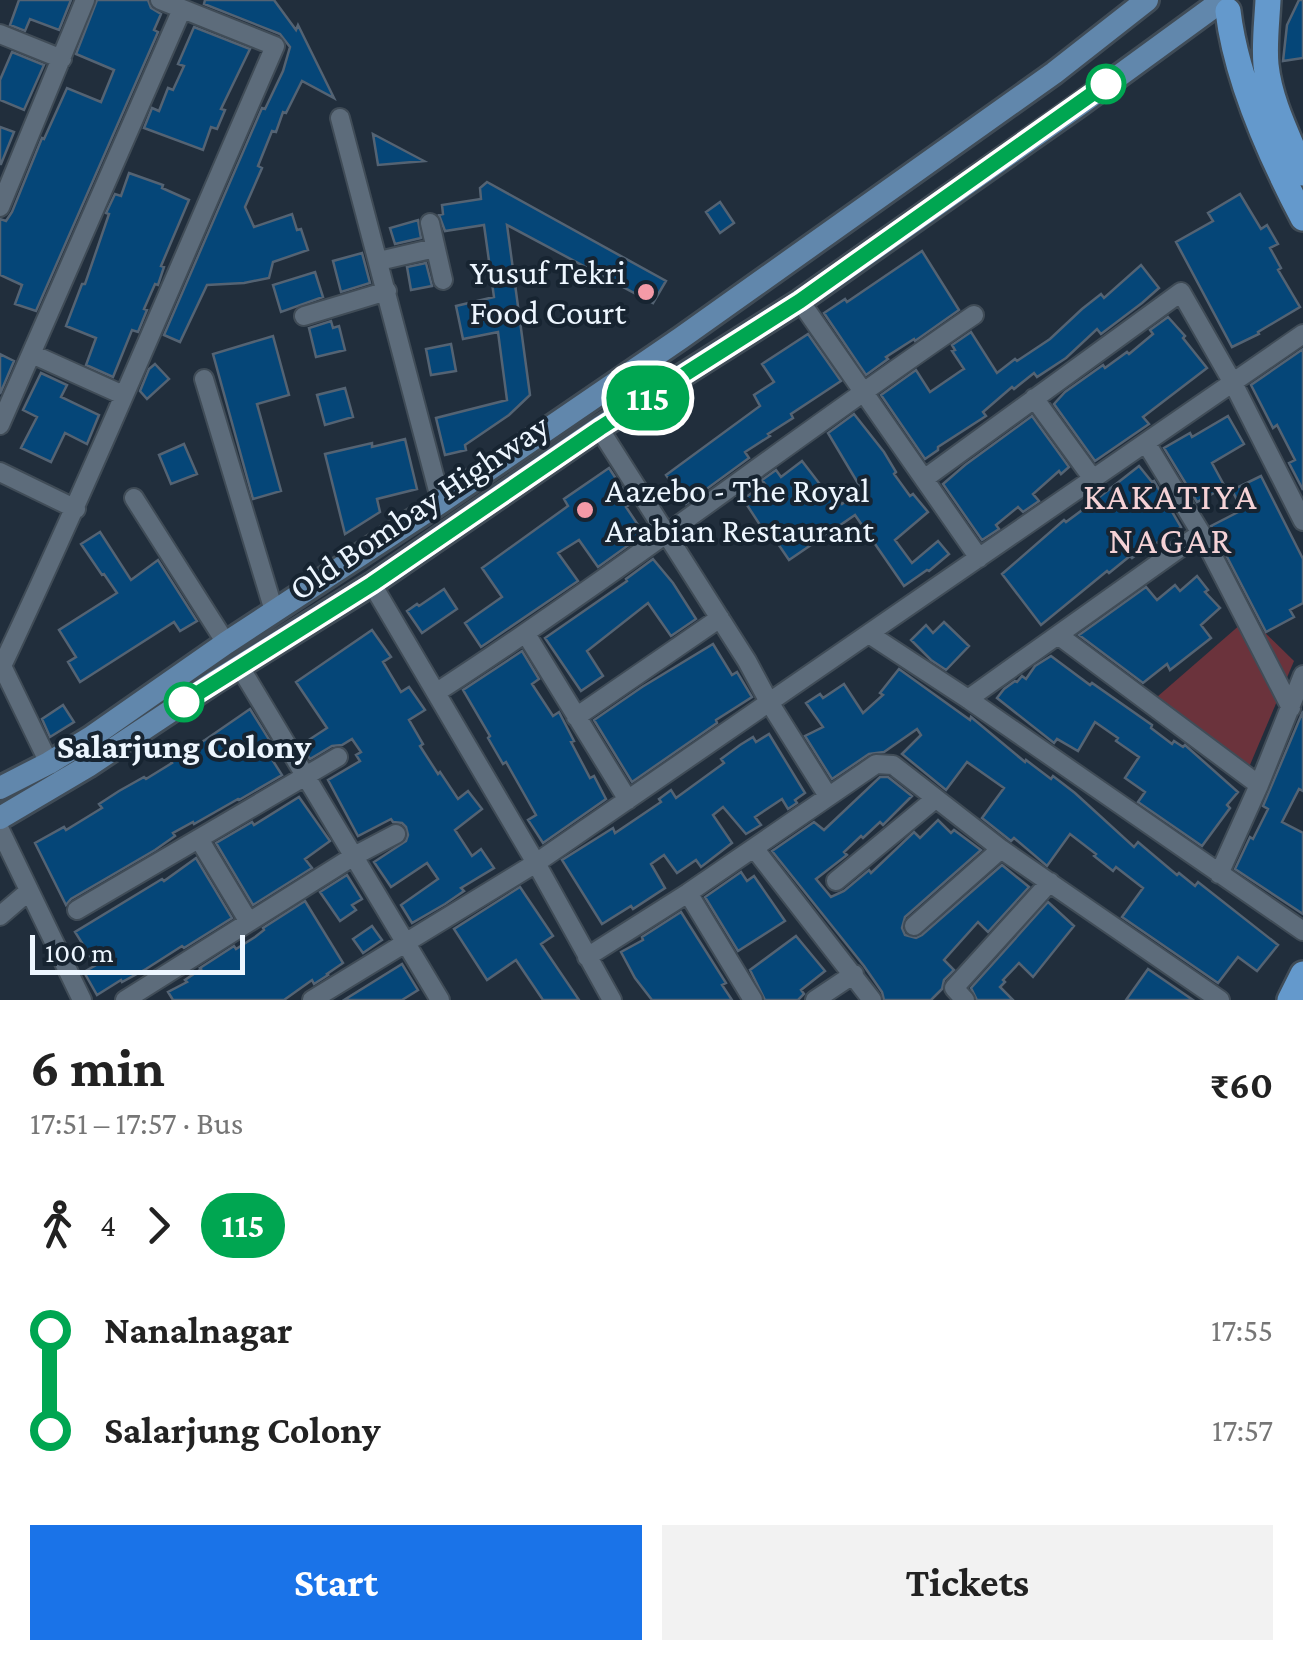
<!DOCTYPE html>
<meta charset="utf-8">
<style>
:root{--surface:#fff;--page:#f2f2f2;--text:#222;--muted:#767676;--accent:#1a73e8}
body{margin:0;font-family:"Crimson Pro",serif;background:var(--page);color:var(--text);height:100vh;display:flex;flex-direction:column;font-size:38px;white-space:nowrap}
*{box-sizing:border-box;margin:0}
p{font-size:32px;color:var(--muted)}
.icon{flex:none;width:55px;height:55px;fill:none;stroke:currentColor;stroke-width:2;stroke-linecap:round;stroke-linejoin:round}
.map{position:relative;height:1000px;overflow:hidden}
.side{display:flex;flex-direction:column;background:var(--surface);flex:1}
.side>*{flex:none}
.badge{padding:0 20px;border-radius:32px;font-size:35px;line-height:65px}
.scale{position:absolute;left:30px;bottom:25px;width:215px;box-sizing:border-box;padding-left:10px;border:5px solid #edf6ff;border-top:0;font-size:28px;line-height:35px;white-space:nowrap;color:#edf6ff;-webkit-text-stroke:8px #172431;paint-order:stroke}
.map>.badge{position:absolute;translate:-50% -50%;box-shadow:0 0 0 5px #fff}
.legs{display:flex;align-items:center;gap:15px;height:110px;padding:0 30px;font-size:32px}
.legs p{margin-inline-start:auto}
.headline{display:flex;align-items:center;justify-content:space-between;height:170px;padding:0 30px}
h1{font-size:55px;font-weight:700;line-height:75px}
.cta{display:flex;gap:20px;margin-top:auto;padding:20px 30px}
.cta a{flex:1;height:115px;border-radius:0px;background:var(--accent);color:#fff;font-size:40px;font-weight:700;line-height:115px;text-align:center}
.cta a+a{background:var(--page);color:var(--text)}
ul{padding:0 30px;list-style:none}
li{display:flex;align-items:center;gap:35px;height:100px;font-size:38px}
li i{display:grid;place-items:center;width:15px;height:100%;margin:0 12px;background:currentColor}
li i::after{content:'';width:25px;height:25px;margin:-12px;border:8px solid;border-radius:50%;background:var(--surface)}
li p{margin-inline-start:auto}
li:first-child i{background:linear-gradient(#0000 50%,currentColor 0)}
li:last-child i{background:linear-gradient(currentColor 50%,#0000 0)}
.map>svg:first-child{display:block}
.green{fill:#6b333c}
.building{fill:#054678;stroke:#546373;stroke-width:2.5}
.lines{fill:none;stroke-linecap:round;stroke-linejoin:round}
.minor-casing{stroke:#404c57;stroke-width:22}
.major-casing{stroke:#404c57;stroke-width:28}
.highway-casing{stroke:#404c57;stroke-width:30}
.minor{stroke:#5d6c7b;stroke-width:18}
.major{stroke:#6187ac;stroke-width:22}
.highway{stroke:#6499cc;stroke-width:25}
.line-1-casing{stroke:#fff;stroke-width:22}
.line-1{stroke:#00a651;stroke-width:15}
.stop-1-dot{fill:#fff;stroke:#00a651;stroke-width:5}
.poi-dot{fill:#f49aa7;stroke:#172431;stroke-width:4}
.labels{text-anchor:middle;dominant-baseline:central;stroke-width:8;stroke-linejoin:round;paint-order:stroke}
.poi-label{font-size:35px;fill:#edf6ff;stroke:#172431;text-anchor:end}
.street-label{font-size:35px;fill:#edf6ff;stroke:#172431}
.stop-label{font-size:35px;font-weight:bold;fill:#edf6ff;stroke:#172431}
.neighbourhood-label{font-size:38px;letter-spacing:2.5px;fill:#f5d2d6;stroke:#172431}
</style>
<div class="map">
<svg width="1303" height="1000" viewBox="0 0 1303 1000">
<rect width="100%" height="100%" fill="#212e3c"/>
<path class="green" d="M1249,617l45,44 -47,111 -90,-75z"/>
<path class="building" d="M19,0h52l-12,30 -29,-11 -5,12 -15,-6z
M97,0h51l3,8 10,6 -7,16 4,2 -122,279 -21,-7 7,-19 -22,-10v-56l6,2 6,-9 30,-74 2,1 23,-51 34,14 13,-32 -38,-16z
M205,0h69l22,30 2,-5 36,73 -32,-17 -16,32 -3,-1 -7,20 -4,-1 -14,35 4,2 -17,39 9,20 38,-13 5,16 4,-1 7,21 -35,12 -4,16 -25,5 -37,2 -27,57 -16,-7 98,-227 3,1 18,-38 7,-24 -10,-13 -76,-30z
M1299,0h4v58l-20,3 4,-36z
M194,27l56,22 -29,60 4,1 -8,19 -6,-2 -8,23 -59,-22 8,-20 7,3 9,-23 5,2 11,-24 -6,-2z
M12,52l32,13 -20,45 -24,-10v-20z
M0,127l14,5 -13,32h-1z
M373,134l51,27 -46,4z
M129,173l34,12 -1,3 27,12 -28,66 3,1 -6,18 -3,-1 -11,25 3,1 -9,22 -6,-2 -19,47 -27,-12 10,-27 -30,-12 16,-42h3l24,-70 -3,-1 9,-19 6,2z
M487,182l179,99 -13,22 -146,-78 23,170 -21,20 -44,30 1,5 -21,5 -9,-37 71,-18 -9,-68 -35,7 -7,-33 38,-9 -10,-72 -39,6 -6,-16 4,-1 -1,-9 39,-6 -1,-11z
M1240,194l21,35 6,-4 11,19 -8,4 11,20 -3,2 22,37 -42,25 1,2 -27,13 -56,-105 37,-21 -5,-8z
M720,202l14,21 -14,10 -14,-21z
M418,220l3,18 -26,6 -5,-16z
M922,251l37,59 -44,31 -1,-2 -28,18 2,2 -22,16 -42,-62 21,-14 2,3z
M362,253l8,30 -29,9 -8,-31z
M426,263l6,23 -21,4 -4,-23z
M1141,265l18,23 -17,15 -41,31 -4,-5 -31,29 -29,19 -3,-4 -20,16 -2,-2 -29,25 3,4 -48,31v3l-13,9 -44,-64 35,-25 14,22 32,-22 2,-1 -12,-18 3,-1 -3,-5 19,-13 26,41 18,-14 2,2 33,-22 32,-30 19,-15 3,4z
M315,272l8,25 -42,15 -8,-27z
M1168,317l17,19 -2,2 24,30 -64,49 6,7 -54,37 -41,-57 11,-12 38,-27 2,3 22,-16 2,2 24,-20 -3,-4z
M331,321l2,7 6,-2 6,24 -29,7 -7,-29z
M808,334l33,47 -50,33 2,4 -25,16 2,2 -25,16 4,6 -63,46 -20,-29 94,-69 -6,-11 20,-13 -12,-18z
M273,336l16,59 -32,9 24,87 -28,8 -40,-145z
M451,344l5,27 -25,4 -5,-26z
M1303,349v141l-14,-27 6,-3 -18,-35 -4,3 -22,-43z
M0,354l14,7 -14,33z
M155,364l14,15 -22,20 -7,-8 9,-22z
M41,373l26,12 -6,12 38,18 -12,29 -22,-11 -14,29 -30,-14 16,-31 -14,-7z
M345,388l8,29 -28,8 -8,-30z
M854,414l30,38 12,20 -2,2 16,22 3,-2 15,18 -33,28 17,23 26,-22 11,13 -20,17 -2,-1 -23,16 -49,-71 -66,45 -19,-28 -4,2 -23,-35 22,-15 -3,-4 14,-10 5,7 21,-16 27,35 5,-4 8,12 20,-14 -34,-57z
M1032,416l37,51 -8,7 -2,-3 -26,23 6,7 -16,11 -5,-5 -22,18 3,4 -17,11 -39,-56 22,-19z
M1228,416l16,28 -32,19 13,24 -28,15 -33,-54 26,-15 2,4z
M405,439l12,50 -40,10 3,13 -35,22 -20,-80 47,-11v4z
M184,444l13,30 -26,10 -12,-29z
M1139,466l13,16 2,-1 27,46 -29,19 -2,-2 -18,14 -2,-2 -21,17 -2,-2 -66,54 -39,-51 62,-54 2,2 27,-20z
M609,468l23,35 -6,4 18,27 -46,33 -19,-27 -21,13 20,28 -97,66 -16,-24 37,-26 -20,-29 86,-62 -4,-7z
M1261,476l42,83v44l-13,7 4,7 -28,15 -55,-106 31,-16 -10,-20z
M100,532l31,48 27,-20 39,61 -17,10 -6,-9 -94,60 -12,-20 8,-5 -17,-27 58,-37 -13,-19 -2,1 -21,-31z
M653,559l20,24 23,36 -25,17 -23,-33 -61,48 16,25 -22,15 -36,-53 82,-57 -1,-2z
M1197,576l11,14 -3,2 15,16 -19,17 10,13 -41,32 -3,-6 -24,19 -64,-48 67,-48 11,13 18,-15 5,6z
M444,589l13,20 -35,24 -15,-22 10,-7 2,2z
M944,622l25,24 -23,24 -15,-10 -20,-20 15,-15 7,8z
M372,630l19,27 -8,5 18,30 8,-5 16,23 -16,10 14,24 -3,2 18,28 2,-2 18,27 10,-8 14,18 -27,21 17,26 9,-7 13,19 -33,20 3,3 -19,13 -33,19 -11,-18 37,-26 -11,-16 -36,24 -17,-25 32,-21 2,-6 -2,-8 -4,-4 -9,-1 -2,-3 -33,17 -30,-56 32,-19 -4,-6 5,-3 -9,-13 -10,6 -10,1 -22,13 -9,-14 26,-17 -31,-46z
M713,644l19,31 5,-3 15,25 -36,23 1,3 -85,59 -38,-62 48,-33z
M522,651l17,28 -7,5 21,32 6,-4 15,29 -3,1 19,36 4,-2 12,23 -63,44 -15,-23 8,-5 -30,-53 -3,2 -15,-26 2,-2 -27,-46z
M1051,656l39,29 2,-2 60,42 -1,3 21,16 2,-3 9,6 2,-2 53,47 -11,13 3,3 -28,38 -64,-44 7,-10 -20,-14 14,-21 -23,-16 2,-3 -23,-16 -17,29 -21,-12 -3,4 -57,-45 7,-9 11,-8 2,1 5,-6 4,3 9,-13z
M899,669l71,51 1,-3 54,45 1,-2 25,19 2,-3 22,17 59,54 4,-5 39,33 2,-2 16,13 3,-4 80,63 -21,26 -19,-14 -20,26 -96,-66 21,-29 -27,-21 -3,4 -19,-15 2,-2 -26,-20 -23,32 -33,-28 -3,3 -29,-23 22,-30 -37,-26 -21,28 -44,-36 19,-19 -4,-6 -33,23 -15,2 -37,25 -27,-43 18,-9 -17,-24 14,-9 3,4 21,-14 19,29 20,-18 -3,-2z
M63,705l11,17 -24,15 -8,-18z
M250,709l30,48 -7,4 9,14 -43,25 -1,-1 -44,25 -1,-2 -20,11 2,3 -20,14 -84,49 -5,6 -31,-62 29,-16 2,3 36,-22 -3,-4 20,-13 25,-14 2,2 26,-16 -4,-5 17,-11 1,3 19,-10z
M1303,711v80l-4,-2 -17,33 21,11v81l-68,-45 15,-32 3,2 15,-30 -5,-3z
M769,734l36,59 -10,7 2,3 -9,6 -6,-10 -27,18 6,8 -15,9 -23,-27 -10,8 19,28 -31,24 -5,-7 -19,13 -13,-18 -13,9 14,24 -32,21 -2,-3 -29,18 -40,-64 51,-32 2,5 46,-31 -2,-3 12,-9 5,8 48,-35 -3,-4 19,-14 13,-8 3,5z
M880,777h8l24,19 -29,29 -3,-3 -17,16 -2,-2 -17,16 3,3 -31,24 15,18 13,-6 25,-21 2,3 43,-41 6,6 18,-18 13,13 3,-3 27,20 -76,67 -3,11 3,7 11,3 6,-3 80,-70 27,22 -41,45 -10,-10 -34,38 10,10 -10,10 -2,9 -11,11h-47l-2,-8 -18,-26 -92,-115 42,-29 10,8z
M299,797l31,44 -25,18 7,9 -59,37 -37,-62 36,-21 2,3z
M196,858l36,60 -48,30 -2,-2 -36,23 -24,13 -1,-2 -24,15 -13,-23 12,-7 -21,-33 87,-53 2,2z
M741,872l6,9 7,-5 31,45 -47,30 -33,-54z
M347,875l15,24 -10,6 4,5 -16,11 -20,-29z
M520,887l33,49 -12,8 38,56h-36l-27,-40 -29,20 -33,-51z
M305,901l38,62 -16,11 1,1 -14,9 -2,-4 -28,20h-111l-5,-8 19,-10 -2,-2 16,-11 -1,-1 34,-22 2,3 19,-12 9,-7 -1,-2z
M1048,902l26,24 -41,51 -14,-14 -16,17 2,2 -5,5 13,13h-36l-6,-12z
M681,912l45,71 -4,2 10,15h-80l-17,-22 -14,-26 22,-12 -1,-3z
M372,926l10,14 -19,13 -10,-14z
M796,936l29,35 -24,19 3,4 -6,6h-33l-15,-30z
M402,964l16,26 -16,10h-58z
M1148,969l45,31h-67z"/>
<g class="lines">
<defs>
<path id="minor" d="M0,34l62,25
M340,118l101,384
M0,207l85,-207
M430,223l13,57
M379,261l56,-13
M800,301l179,257
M304,316l83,-25
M32,354l91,41
M204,379l70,232
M1034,398l59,81
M0,425l182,-416
M599,428l148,233 22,41 59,94
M1146,443l55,90 90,175
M0,472l76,37
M924,479l257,-187 52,91 70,138
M134,498l92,145
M372,584l164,279 76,137
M526,634l102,166
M869,634l99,65 335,232
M1058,635l201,150
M240,667l200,333
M437,692c183,-119 356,-254 537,-377
M968,699l233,-166
M576,717l144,-99
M49,763l-47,-97c96,-204 183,-413 273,-620l-115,-46
M0,830l82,170
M199,839l50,83
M754,848l118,152
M1219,874l40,-89 44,-110
M836,881l99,-82
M688,893l65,107
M77,910l261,-153
M0,916l29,-25
M914,926l87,-77
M587,957l101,-64 188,-129 17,1 108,84 219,151
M125,1000l229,-144 42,-22
M312,1000l224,-137 767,-529
M815,1000l39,-26
M965,1000l-11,-12 96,-106"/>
<path id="major" d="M0,788l49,-25 41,-25 136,-95 215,-141 240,-164 373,-265 93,-73
M0,818l88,-52 128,-85 156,-97 227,-156 201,-127 279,-196 137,-100"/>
<path id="highway" d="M1268,0c-1,21 -4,44 -2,65 4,38 23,73 37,108
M1228,11c8,68 43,146 75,207
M1290,1000l13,-26"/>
</defs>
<use href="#minor" class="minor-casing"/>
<use href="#major" class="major-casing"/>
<use href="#highway" class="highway-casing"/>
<use href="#minor" class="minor"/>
<use href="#major" class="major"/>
<use href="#highway" class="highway"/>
</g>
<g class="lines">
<defs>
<path id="line-1" d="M184,702l188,-118 228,-156 200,-127 306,-217"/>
</defs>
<use href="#line-1" class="line-1-casing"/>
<use href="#line-1" class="line-1"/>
</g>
<g class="stop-1-dot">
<circle cx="1106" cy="84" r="18"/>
<circle cx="184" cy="702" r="18"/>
</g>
<g class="poi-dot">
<circle cx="646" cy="292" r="10"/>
<circle cx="585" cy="510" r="10"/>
</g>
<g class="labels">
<g class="poi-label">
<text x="626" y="272">Yusuf Tekri<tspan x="626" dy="40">Food Court</tspan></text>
<text x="605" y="490" text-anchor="start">Aazebo - The Royal<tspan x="605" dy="40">Arabian Restaurant</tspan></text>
</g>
<g class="street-label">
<text transform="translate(419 507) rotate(-34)">Old Bombay Highway</text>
</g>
<g class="stop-label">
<text x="184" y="746">Salarjung Colony</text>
</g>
<g class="neighbourhood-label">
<text x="1171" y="496">KAKATIYA<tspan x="1171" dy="44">NAGAR</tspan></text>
</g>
</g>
</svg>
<div class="scale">100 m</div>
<b class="badge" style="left:648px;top:398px;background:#00a651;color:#fff">115</b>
</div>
<section class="side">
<div class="headline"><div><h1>6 min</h1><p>17:51 – 17:57 · Bus</p></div><b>₹60</b></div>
<div class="legs"><svg class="icon" aria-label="walk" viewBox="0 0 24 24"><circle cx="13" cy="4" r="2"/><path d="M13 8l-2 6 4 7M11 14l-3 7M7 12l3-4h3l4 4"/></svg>4<svg class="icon" aria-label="forward" viewBox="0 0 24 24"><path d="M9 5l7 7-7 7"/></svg><b class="badge" style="background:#00a651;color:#fff">115</b></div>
<ul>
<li><i style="color:#00a651"></i><b>Nanalnagar</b><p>17:55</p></li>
<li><i style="color:#00a651"></i><b>Salarjung Colony</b><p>17:57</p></li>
</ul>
<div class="cta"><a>Start</a><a>Tickets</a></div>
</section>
